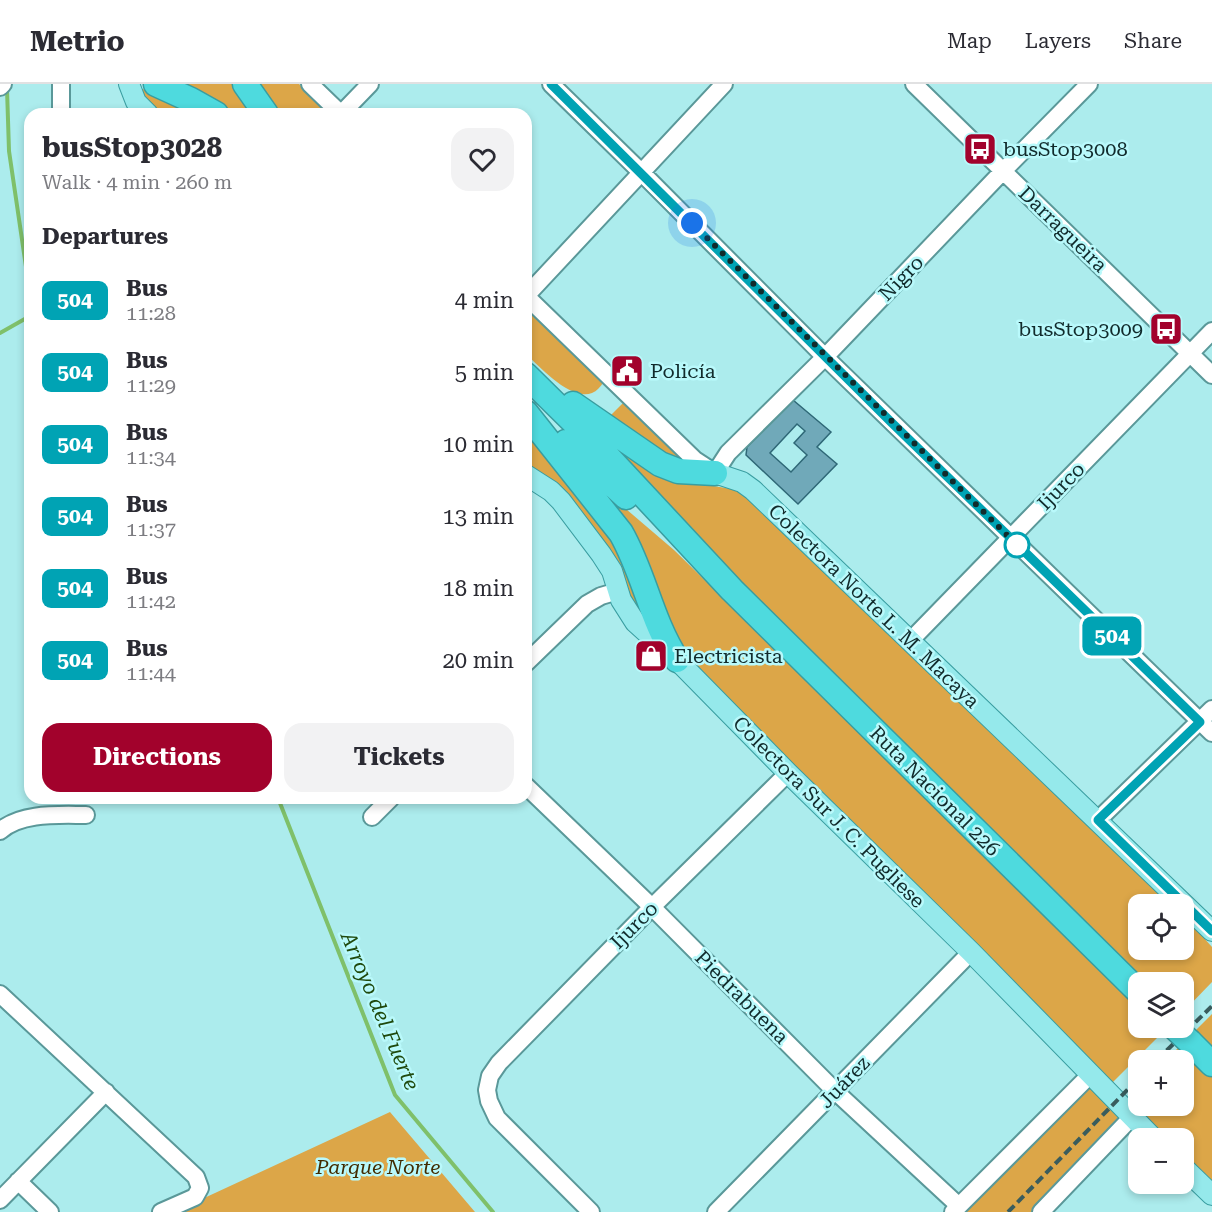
<!DOCTYPE html>
<meta charset="utf-8">
<style>
:root{--surface:#fff;--page:#f2f2f3;--text:#2b2b33;--muted:#7c7c81;--line:#e1e1e2;--accent:#a2022c}
body{margin:0;font-family:"Roboto Serif",serif;background:var(--page);color:var(--text);height:100vh;display:flex;flex-direction:column;font-size:22px;white-space:nowrap}
*{box-sizing:border-box;margin:0}
p{font-size:20px;color:var(--muted)}
.icon{flex:none;width:33px;height:33px;fill:none;stroke:currentColor;stroke-width:2;stroke-linecap:round;stroke-linejoin:round}
.map{position:relative;flex:1;overflow:hidden}
.panel{position:absolute;left:24px;top:24px;width:508px;height:696px;display:flex;flex-direction:column;background:var(--surface);border-radius:18px;box-shadow:0 3px 9px #0003}
.panel>*{flex:none}
.badge{padding:0 12px;border-radius:9px;font-size:21px;line-height:39px}
.controls{position:absolute;left:1128px;top:810px;display:grid;gap:12px}
.controls a{display:grid;place-items:center;width:66px;height:66px;border-radius:12px;background:var(--surface);box-shadow:0 3px 9px #0003;font-size:30px}
.you{position:absolute;width:30px;height:30px;margin:-15px;border:4px solid #fff;border-radius:50%;background:#1a73e8;box-shadow:0 0 0 9px #1a73e833}
.map>.badge{position:absolute;translate:-50% -50%;box-shadow:0 0 0 3px #fff}
h2{padding:0 18px;font-size:22px;line-height:54px}
.round{display:grid;place-items:center;flex:none;width:63px;height:63px;border-radius:18px;background:var(--page)}
.summary{display:flex;align-items:center;justify-content:space-between;height:102px;padding:0 18px}
h1{font-size:28px;font-weight:700;line-height:45px}
.cta{display:flex;gap:12px;margin-top:auto;padding:12px 18px}
.cta a{flex:1;height:69px;border-radius:18px;background:var(--accent);color:#fff;font-size:24px;font-weight:700;line-height:69px;text-align:center}
.cta a+a{background:var(--page);color:var(--text)}
ul{padding:0;list-style:none}
li{display:flex;align-items:center;gap:18px;height:72px;padding:0 18px}
li div{flex:1}
li b{display:block;font-size:22px}
li em{font-style:normal}
li .badge{min-width:66px;font-weight:700;text-align:center}
header{display:flex;align-items:center;gap:36px;box-sizing:border-box;height:84px;padding:0 30px;background:var(--surface);border-bottom:2px solid var(--line)}
header strong{font-size:28px}
nav{display:flex;gap:33px;margin-inline-start:auto;font-size:21px}
.map>svg:first-child{display:block}
.green{fill:#dca648}
.lines{fill:none;stroke-linecap:round;stroke-linejoin:round}
.stream{stroke:#7fc06a;stroke-width:4}
.building{fill:#70a9b9;stroke:#2f6877;stroke-width:1.5;fill-rule:evenodd}
.minor-casing{stroke:#5a9899;stroke-width:20}
.major-casing{stroke:#399da0;stroke-width:22}
.highway-casing{stroke:#399da0;stroke-width:27}
.minor{stroke:#fff;stroke-width:16}
.major{stroke:#95e9eb;stroke-width:20}
.highway{stroke:#4edade;stroke-width:24}
.rail{stroke:#395c5d;stroke-width:4;stroke-dasharray:9 4.5;stroke-linecap:butt}
.highway-bridge-casing{stroke:#399da0;stroke-width:27;stroke-linecap:butt}
.highway-bridge{stroke:#4edade;stroke-width:24}
.line-casing{stroke:#fff;stroke-width:14}
.line{stroke:#00a3b4;stroke-width:9}
.walk{stroke:#112b2c;stroke-width:6;stroke-dasharray:0 10.8}
.stop-dot{fill:#fff;stroke:#00a3b4;stroke-width:3}
.labels{text-anchor:middle;dominant-baseline:central;stroke-width:5;stroke-linejoin:round;paint-order:stroke}
.poi-label{font-size:20px;fill:#112b2c;stroke:#b9f9fb;text-anchor:start}
.street-label{font-size:20px;fill:#112b2c;stroke:#b9f9fb}
.park-label{font-size:20px;font-style:italic;fill:#422b00;stroke:#b9f9fb}
.water-label{font-size:21px;font-style:italic;fill:#1f490d;stroke:#b9f9fb}
</style>
<header>
<strong>Metrio</strong>
<nav><a>Map</a><a>Layers</a><a>Share</a></nav>
</header>
<div class="map">
<svg width="1212" height="1128" viewBox="0 0 1212 1128">
<rect width="100%" height="100%" fill="#aceced"/>
<path class="green" d="M173,0h64l21,30h-35z
M257,0h42l31,30h-51z
M132,3l15,3 53,24h-40z
M526,224l77,75c-3,4 -6,8 -11,10 -21,8 -51,-25 -65,-38z
M623,319l63,59 -2,5 -78,-47z
M594,344l86,52 51,9 15,6 425,409h-33v46h46v-34l28,31v35l-28,29v-29h-43l-428,-424z
M526,346l84,100 38,96 -121,-159z
M578,384l96,82 464,455v23h29l-57,57 -419,-419z
M1212,930v38l-28,-4 28,29v108l-28,-29v-18h-18l-39,-38 11,-12v18h46v-46h-18z
M1090,1002l31,26 -2,12 -87,88h-68z
M390,1028l85,100h-301z"/>
<g class="lines">
<path class="stream" d="M7,5l2,62 21,143
M0,249l30,-17
M278,714l117,297 98,117"/>
</g>
<path class="building" d="M793,316l38,32 -14,15 20,17 -39,40 -52,-49 1,-8zM797,340l8,7 -11,12 13,12 -16,17 -21,-19z"/>
<g class="lines">
<defs>
<path id="minor" d="M310,0l31,30
M551,0l91,89 183,184 387,376
M914,0l298,291
M0,3l3,-3
M61,30v-30
M341,30l29,-30
M526,212l169,164 20,13 13,-20 97,-96 178,-186 86,-87
M526,212l198,-212
M910,557l302,-310
M526,579l61,-59 14,-8 17,-5
M526,702l126,121 183,184 124,115
M372,733l19,-19
M1098,736l114,-111
M0,747c21,-19 59,-16 86,-16
M0,910l196,183 4,11 -5,9 -34,15
M18,1097l32,31
M0,1116l106,-108
M591,1128l-94,-94 -8,-17 -2,-11 3,-14 9,-13 153,-156 136,-134
M716,1128l255,-260
M953,1128l137,-137
M1041,1128l90,-94"/>
<path id="major" d="M129,0l7,18 12,12
M715,389l27,9 11,8 459,441
M526,391l25,16 10,10 40,53 11,17 9,29 14,22 42,38 111,113 183,179 182,186
M1184,1084l28,27"/>
<path id="highway" d="M156,0l35,16 25,14
M245,0l21,30
M526,291l68,67 138,148 406,401
M573,320l87,60 18,7 37,2
M526,329l95,120c23,40 30,87 56,127
M566,358l60,55
M1190,958l22,22"/>
</defs>
<use href="#minor" class="minor-casing"/>
<use href="#major" class="major-casing"/>
<use href="#highway" class="highway-casing"/>
<use href="#minor" class="minor"/>
<use href="#major" class="major"/>
<use href="#highway" class="highway"/>
<path class="rail" d="M1157,976l55,-54
M1008,1128l130,-133"/>
<defs>
<path id="highway-bridge" d="M1175,944l15,14"/>
</defs>
<use href="#highway-bridge" class="highway-bridge-casing"/>
<use href="#highway-bridge" class="highway-bridge"/>
</g>
<g class="lines">
<defs>
<path id="line" d="M551,0l341,339 308,299 -102,98 114,111"/>
</defs>
<use href="#line" class="line-casing"/>
<use href="#line" class="line"/>
<path class="walk" d="M692,139l325,322"/>
</g>
<defs>
<symbol id="bus-square" viewBox="-11 -11 22 22"><rect x="-9" y="-9" width="18" height="18" rx="4" fill="#a2022c" stroke="#b9f9fb"/><path d="M-5-6H5V4H4V6H2V4H-2V6H-4V4H-5ZM-3.5-4V0h7V-4ZM-3.5 1.2v1.5H-2V1.2ZM2 1.2v1.5H3.5V1.2Z" fill="#fff"/></symbol>
<symbol id="civic-square" viewBox="-11 -11 22 22"><rect x="-9" y="-9" width="18" height="18" rx="4" fill="#a2022c" stroke="#b9f9fb"/><path d="M-.6-6.5H3V-4.5H.6V-3L4-1V1h2V6H-6V1h2V-1L-.6-3ZM-1.2 2.5V6h2.4V2.5Z" fill="#fff"/></symbol>
<symbol id="shop-square" viewBox="-11 -11 22 22"><rect x="-9" y="-9" width="18" height="18" rx="4" fill="#a2022c" stroke="#b9f9fb"/><path d="M-5-2.5h2.3a2.7 3.5 0 0 1 5.4 0H5L5.5 6h-11ZM-1.5-2.5h3a1.5 2.3 0 0 0-3 0Z" fill="#fff"/></symbol>
</defs>
<g fill-rule="evenodd">
<use href="#bus-square" x="961" y="46" width="38" height="38"/>
<use href="#bus-square" x="1147" y="226" width="38" height="38"/>
<use href="#civic-square" x="608" y="268" width="38" height="38"/>
<use href="#shop-square" x="632" y="553" width="38" height="38"/>
</g>
<circle class="stop-dot" cx="1017" cy="461" r="12"/>
<g class="labels">
<g class="poi-label">
<text x="1003" y="65">busStop3008</text>
<text x="1143" y="245" text-anchor="end">busStop3009</text>
<text x="650" y="287">Policía</text>
<text x="674" y="572">Electricista</text>
</g>
<g class="street-label">
<text transform="translate(1063 145) rotate(44)">Darragueira</text>
<text transform="translate(901 194) rotate(-46)">Nigro</text>
<text transform="translate(1061 402) rotate(-46)">Ijurco</text>
<text transform="translate(874 522) rotate(44)">Colectora Norte L. M. Macaya</text>
<text transform="translate(935 707) rotate(45)">Ruta Nacional 226</text>
<text transform="translate(829 728) rotate(45)">Colectora Sur J. C. Pugliese</text>
<text transform="translate(634 841) rotate(-45)">Ijurco</text>
<text transform="translate(742 913) rotate(45)">Piedrabuena</text>
<text transform="translate(844 998) rotate(-46)">Juárez</text>
</g>
<g class="park-label">
<text x="378" y="1083">Parque Norte</text>
</g>
<g class="water-label">
<text transform="translate(380 927) rotate(67)">Arroyo del Fuerte</text>
</g>
</g>
</svg>
<div class="controls">
<a><svg class="icon" aria-label="locate" viewBox="0 0 24 24"><circle cx="12" cy="12" r="6"/><path d="M12 2v4M12 18v4M2 12h4M18 12h4"/></svg></a>
<a><svg class="icon" aria-label="layers" viewBox="0 0 24 24"><path d="M12 4l9 5-9 5-9-5zM3 14l9 5 9-5"/></svg></a>
<a>+</a>
<a>−</a>
</div>
<div class="you" style="left:692px;top:139px"></div>
<b class="badge" style="left:1112px;top:552px;background:#00a3b4;color:#fff">504</b>
<section class="panel">
<div class="summary"><div><h1>busStop3028</h1><p>Walk · 4 min · 260 m</p></div><a class="round"><svg class="icon" aria-label="heart" viewBox="0 0 24 24"><path d="M12 20l-8-8c-3-5 5-10 8-4 3-6 11-1 8 4z"/></svg></a></div>
<h2>Departures</h2>
<ul>
<li><span class="badge" style="background:#00a3b4;color:#fff">504</span><div><b>Bus</b><p>11:28</p></div><em>4 min</em></li>
<li><span class="badge" style="background:#00a3b4;color:#fff">504</span><div><b>Bus</b><p>11:29</p></div><em>5 min</em></li>
<li><span class="badge" style="background:#00a3b4;color:#fff">504</span><div><b>Bus</b><p>11:34</p></div><em>10 min</em></li>
<li><span class="badge" style="background:#00a3b4;color:#fff">504</span><div><b>Bus</b><p>11:37</p></div><em>13 min</em></li>
<li><span class="badge" style="background:#00a3b4;color:#fff">504</span><div><b>Bus</b><p>11:42</p></div><em>18 min</em></li>
<li><span class="badge" style="background:#00a3b4;color:#fff">504</span><div><b>Bus</b><p>11:44</p></div><em>20 min</em></li>
</ul>
<div class="cta"><a>Directions</a><a>Tickets</a></div>
</section>
</div>
